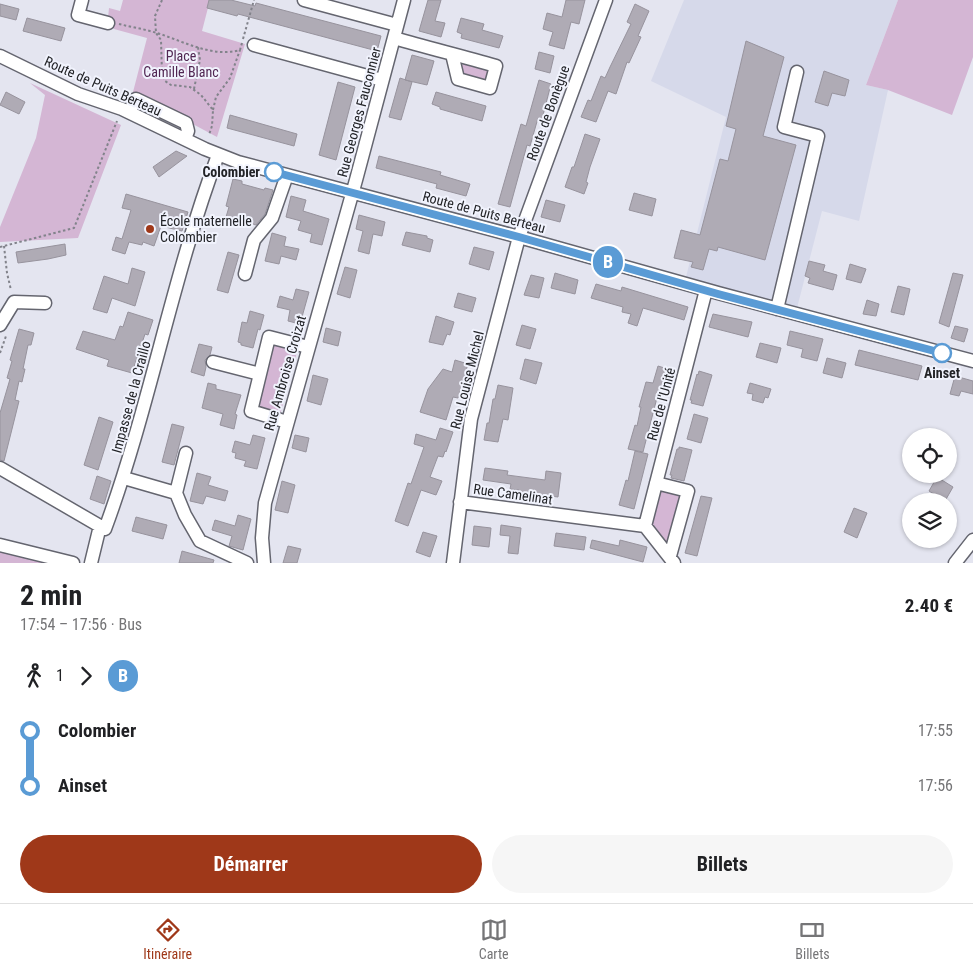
<!DOCTYPE html>
<html lang="fr">
<meta charset="utf-8">
<style>
:root{--surface:#fff;--page:#f6f6f6;--text:#202124;--muted:#757577;--line:#e0e0e0;--accent:#9f3819}
body{margin:0;font-family:"Roboto Condensed",sans-serif;background:var(--page);color:var(--text);height:100vh;display:flex;flex-direction:column;font-size:19px;white-space:nowrap}
*{box-sizing:border-box;margin:0}
p{font-size:16px;color:var(--muted)}
.icon{flex:none;width:28px;height:28px;fill:none;stroke:currentColor;stroke-width:2;stroke-linecap:round;stroke-linejoin:round}
.map{position:relative;height:563px;overflow:hidden}
.details{display:flex;flex-direction:column;background:var(--surface);flex:1}
.details>*{flex:none}
.badge{padding:0 10px;border-radius:16px;font-size:18px;line-height:32px}
.tools{position:absolute;left:902px;top:428px;display:grid;gap:10px}
.tools a{display:grid;place-items:center;width:55px;height:55px;border-radius:50%;background:var(--surface);box-shadow:0 1px 4px #0004;font-size:25px}
.map>.badge{position:absolute;translate:-50% -50%;box-shadow:0 0 0 2px #fff}
.legs{display:flex;align-items:center;gap:8px;height:55px;padding:0 20px;font-size:16px}
.legs p{margin-inline-start:auto}
.headline{display:flex;align-items:center;justify-content:space-between;height:85px;padding:0 20px}
h1{font-size:28px;font-weight:700;line-height:38px}
.primary-button{display:flex;gap:10px;margin-top:auto;padding:10px 20px}
.primary-button a{flex:1;height:58px;border-radius:30px;background:var(--accent);color:#fff;font-size:20px;font-weight:700;line-height:58px;text-align:center}
.primary-button a+a{background:var(--page);color:var(--text)}
ul{padding:0 20px;list-style:none}
li{display:flex;align-items:center;gap:18px;height:55px;font-size:19px}
li i{display:grid;place-items:center;width:8px;height:100%;margin:0 6px;background:currentColor}
li i::after{content:'';width:12px;height:12px;margin:-6px;border:4px solid;border-radius:50%;background:var(--surface)}
li p{margin-inline-start:auto}
li:first-child i{background:linear-gradient(#0000 50%,currentColor 0)}
li:last-child i{background:linear-gradient(currentColor 50%,#0000 0)}
.tab-bar{display:flex;justify-content:space-around;align-items:center;height:70px;border-top:1px solid var(--line);background:var(--surface);font-size:14px;color:var(--muted)}
.tab-bar a{display:grid;justify-items:center;gap:2px}
.tab-bar .active{color:var(--accent)}
.map>svg:first-child{display:block}
.built{fill:#d6d9ea}
.green{fill:#d4b6d4}
.building{fill:#afabb5;stroke:#97939d}
.lines{fill:none;stroke-linecap:round;stroke-linejoin:round}
.minor-casing{stroke:#64656f;stroke-width:15}
.path{stroke:#82838b;stroke-width:2;stroke-dasharray:2.5 2.5;stroke-linecap:butt}
.minor{stroke:#fff;stroke-width:12}
.line-1-casing{stroke:#fff;stroke-width:11}
.line-1{stroke:#5a9bd5;stroke-width:8}
.stop-1-dot{fill:#fff;stroke:#5a9bd5;stroke-width:2.5}
.poi-dot{fill:#9f3819;stroke:#f1f3fd;stroke-width:2}
.labels{text-anchor:middle;dominant-baseline:central;stroke-width:4;stroke-linejoin:round;paint-order:stroke}
.park-label{font-size:14px;fill:#512652;stroke:#f1f3fd}
.street-label{font-size:14px;fill:#222327;stroke:#f1f3fd}
.stop-label{font-size:14px;font-weight:bold;fill:#222327;stroke:#f1f3fd;text-anchor:end}
.poi-label{font-size:14px;fill:#222327;stroke:#f1f3fd;text-anchor:start}
</style>
<div class="map">
<svg width="973" height="563" viewBox="0 0 973 563">
<rect width="100%" height="100%" fill="#e4e5f0"/>
<path class="built" d="M684,0h214l-32,85 22,5 -29,131 -37,-10 -25,97 -111,-31 40,-160 -75,-36z"/>
<path class="green" d="M123,0h87l-8,31 43,13 -28,93 -84,-45 14,-54 -33,-9 -6,-11 1,-10 11,3z
M898,0h75v57l-21,58 -64,-25 -22,-5z
M466,62l21,6c1,5 1,9 -3,12l-20,-4 -3,-10z
M30,83l91,42 -43,113 -78,4v-15l36,-89 9,-43z
M271,342l27,6 -18,67 -24,-7z
M660,490l21,5 -13,49 -16,-21z
M0,549l55,14h-55z"/>
<path class="building" d="M209,0h22l24,6 1,-3 125,33 -4,15 -139,-37 -1,2 -30,-8z
M428,0h13l-6,21 10,2 -4,14 -22,-6z
M566,0h19l-6,24 -8,-2 -7,27 -15,-4 4,-13 -10,-3 4,-16 15,4z
M0,4l19,5 -3,11 -16,-4z
M635,4l14,7 -11,25 3,1 -12,26 -2,-1 -11,32 -8,-3 -12,31 -15,-5 7,-17 3,1 10,-25 4,2 5,-11 21,-43 -4,-2z
M27,18l38,10 -4,13 -38,-10z
M461,18l23,6 -2,6 21,6 -4,12 -38,-10 1,-4 -5,-2z
M746,41l38,16 -21,79 33,9 -31,115 -47,-13 -1,4 -8,-2 -6,21 -12,-3 2,-5 -19,-4 7,-28 19,5 20,-76 8,2 8,-32 -10,-3z
M539,52l15,4 -4,17 -15,-4z
M412,55l22,6 -7,24 -22,-5z
M824,71l25,9 -4,16 -13,-3 -4,13 -13,-4z
M400,78l12,4 -11,38 -12,-3z
M539,80l12,4 -9,35 -4,-1 -8,28 -3,-1 -17,62 -12,-3 23,-80 5,2z
M338,82l17,5 -19,73 -17,-5z
M6,92l19,10 -6,12 -19,-9z
M436,92l50,14 -4,15 -42,-12v-2l-8,-3z
M230,115l67,19 -3,12 -67,-18z
M585,134l15,5 -10,28 -4,15 2,1 -4,11 -19,-7 7,-20h2z
M176,151l11,5 -28,21 -6,-10z
M379,156l62,16 -1,3 30,9 -4,12 -30,-8 1,-4 -61,-16z
M233,179l9,2v3l22,6 1,-2 8,2 -8,24 -9,11 -30,-8 3,-10 -3,-1z
M634,193l22,6 -4,17 -23,-6z
M126,194l62,18 -6,19 -21,-5 -7,20 -11,-4 -1,3 -13,-3 -4,12 -13,-4 4,-13 6,2 9,-29 -9,-2z
M291,196l15,4 -3,11 26,8 -7,26 -12,-3 2,-8 -14,-4 3,-9 -15,-4z
M546,200l19,5 -5,17 -19,-5z
M359,215l26,7 -3,14 -9,-2 -4,20 -11,-3 5,-20 -7,-2z
M406,232l21,4v2l6,2 -3,12 -28,-7z
M272,233l14,4 -2,9 15,3 -3,11 -15,-4 -2,8 -14,-3z
M65,244l1,11 -18,4 -30,4 -2,-11z
M474,247l20,5 -5,18 -20,-6z
M228,252l11,3 -11,38 -11,-3z
M809,261l16,4 -2,6 14,4 -4,15 -25,-7 2,-5 -5,-2z
M850,264l16,5 -5,14 -15,-4z
M345,267l12,3 -7,28 -13,-4z
M132,268l13,4 -10,34 -23,-8 -5,15 -14,-4 11,-33 24,8z
M555,273l23,7 -3,14 -24,-6z
M953,273l10,2 -14,52 -10,-4z
M531,275l13,3 -5,20 -15,-3z
M596,284l25,7 1,-4 66,20 -4,13 -41,-12 -6,18 -9,-3 3,-9 -9,-2 1,-5 -32,-9z
M898,286l12,3 -6,26 -13,-3z
M296,289l13,3 -9,32 -12,-3 2,-11 -13,-3 3,-11 13,4z
M458,293l18,5 -4,14 -18,-5z
M867,300l12,4 -3,12 -13,-2z
M250,311l14,4 -4,15 -2,-1 -5,19 -12,-3v-2l-3,-1 4,-20 5,1z
M128,312l25,8 -5,15 -3,-1 -13,39 -25,-7 2,-6 -33,-11 7,-18 32,9 5,-14 3,1z
M713,314l39,8 -4,15 -39,-10z
M436,316l18,6 -4,13 -3,-1 -4,11 -14,-3z
M522,325l14,4 -6,20 -14,-4z
M955,326l13,3 -4,13 -13,-4z
M326,328l15,4 -3,14 -15,-4z
M19,329l15,4 -3,12h-3l-5,24h2l-3,13 -3,-1 -4,19 4,1 -15,60 -4,-1v-47l10,-34 -3,-1 5,-17 -2,-1z
M790,331l33,8 -6,22 -16,-4 2,-8 -16,-4z
M760,343l21,5 -4,15 -21,-6z
M199,344l13,3 -2,8 -5,5 1,7 -2,9 -13,-4z
M859,350l63,16 -4,14 -63,-15z
M827,358l19,5 -4,15 -19,-5z
M525,359l17,4 -6,21 -16,-5z
M455,360l13,4 -10,34 -5,-1 -7,23 -26,-8 8,-23 15,-20 9,3z
M658,366l13,4 -5,17 -6,-1 -17,66 -15,-3 7,-24 2,1 4,-19h-2l7,-25 7,1z
M699,371l13,4 -9,31 -12,-3 1,-3h-2l7,-26 1,1z
M313,375l15,4 -7,26 -14,-4z
M955,376l18,5v13l-12,-3 -2,5 -9,-2z
M208,383l8,2v4l25,6 -6,19 2,1 -3,14 -14,-4 3,-11 -21,-6z
M750,383l21,6 -3,9 -3,-1 -2,6 -11,-3 1,-6 -6,-1z
M498,385l15,3 -5,32 -5,-1 -5,23 -14,-2 3,-17h2l4,-24h2z
M694,414l14,4 -7,25 -14,-4z
M99,417l14,5 -15,48 -14,-5z
M172,424l12,3 -10,38 -12,-3z
M440,428l13,4 -7,20 -1,-1 -2,6 -5,-1 -8,21 12,4 -6,14 -15,-5 -13,36 -13,-5 13,-38 3,1 13,-37 -10,-3 2,-10 20,6z
M253,435l12,3 -8,31 -13,-3 2,-5 -11,-3 1,-5 -4,-1 3,-11 15,4z
M295,435l14,3 -3,14 -14,-4z
M679,447l13,3 -8,31 -13,-3 1,-3h-2l7,-26h2z
M635,451l13,3 -14,55 -15,-4 7,-25 2,1z
M485,468l23,3 -1,4 38,5 1,-9 15,2 -3,24 -39,-5v-2l-9,-1 1,-5 -28,-4z
M197,473l14,4 -3,8 20,6 -3,10 -19,-5 -3,8 -13,-3z
M97,476l14,5 -7,23 -14,-5z
M937,477l16,10 -8,14 -16,-10z
M282,481l13,4 -7,28 -13,-3z
M701,496l11,2 -15,58 -12,-3z
M854,508l13,5 -10,25 -13,-6z
M238,515l13,4 -8,31 -14,-4 3,-10 -20,-6 3,-10 20,6z
M136,517l31,8 -4,14 -31,-8z
M501,525l20,3 -3,26 -10,-1 2,-17 -10,-1z
M474,526l17,2 -2,19 -17,-2z
M423,532l14,4 -7,21 -14,-5z
M556,533l30,4 -2,13 -30,-4z
M592,540l27,6 1,-6 27,7 -4,15 -53,-14z
M288,546l13,3 -4,14h-14z
M182,551l32,9 -1,3h-34z"/>
<g class="lines">
<defs>
<path id="minor" d="M82,0l-4,15 30,8
M304,0l93,25
M394,38c34,10 68,18 102,28l-6,22 -32,-9 -6,-25
M254,45l128,35
M0,56l78,38 44,15 83,40 33,13 281,75 199,56 255,68
M129,112l7,-13 50,24 2,8 -3,8
M245,274l9,-34 18,-22 15,-43
M777,309l41,-173 -34,-9 13,-55
M0,325l14,-23 31,1
M213,362l47,12
M287,422l-36,-11 18,-74 39,10
M0,468l105,61c45,-122 67,-252 113,-374
M124,478l52,15 9,22 15,26 47,22
M656,483l32,8 -18,65
M176,493l10,-40
M460,502l185,24
M0,545l73,18
M91,563l9,-37
M264,563l-2,-25 3,-35 91,-323 48,-180
M453,563l18,-144 48,-182 87,-237
M674,563l-29,-37 61,-236
M955,563l18,-23"/>
</defs>
<use href="#minor" class="minor-casing"/>
<path class="path" d="M162,0l-7,16 1,17 5,7 1,33 3,8 6,4 19,2 11,8 12,15 -1,16 -3,9
M119,24c12,3 25,5 38,9 26,8 55,25 83,17l2,-7
M243,39l11,-39
M194,89l6,-29 -2,-13
M213,110l3,-13 14,-19 10,-28
M4,246l3,27 4,17
M0,247l74,-19 43,-107
M0,353l6,-17"/>
<use href="#minor" class="minor"/>
</g>
<g class="lines">
<defs>
<path id="line-1" d="M274,172l245,65 199,57 224,59"/>
</defs>
<use href="#line-1" class="line-1-casing"/>
<use href="#line-1" class="line-1"/>
</g>
<g class="stop-1-dot">
<circle cx="274" cy="172" r="9"/>
<circle cx="942" cy="353" r="9"/>
</g>
<circle class="poi-dot" cx="150" cy="229" r="5"/>
<g class="labels">
<g class="park-label">
<text x="181" y="56">Place<tspan x="181" dy="16">Camille Blanc</tspan></text>
</g>
<g class="street-label">
<text transform="translate(103 86) rotate(24)">Route de Puits Berteau</text>
<text transform="translate(359 112) rotate(-75)">Rue Georges Fauconnier</text>
<text transform="translate(548 113) rotate(-70)">Route de Bonègue</text>
<text transform="translate(484 212) rotate(15)">Route de Puits Berteau</text>
<text transform="translate(285 373) rotate(-74)">Rue Ambroise Croizat</text>
<text transform="translate(467 380) rotate(-76)">Rue Louise Michel</text>
<text transform="translate(131 397) rotate(-75)">Impasse de la Craillo</text>
<text transform="translate(661 404) rotate(-75)">Rue de l'Unité</text>
<text transform="translate(513 494) rotate(8)">Rue Camelinat</text>
</g>
<g class="stop-label">
<text x="260" y="172">Colombier</text>
<text x="942" y="373" text-anchor="middle">Ainset</text>
</g>
<g class="poi-label">
<text x="160" y="221">École maternelle<tspan x="160" dy="16">Colombier</tspan></text>
</g>
</g>
</svg>
<div class="tools">
<a><svg class="icon" aria-label="locate" viewBox="0 0 24 24"><circle cx="12" cy="12" r="6"/><path d="M12 2v4M12 18v4M2 12h4M18 12h4"/></svg></a>
<a><svg class="icon" aria-label="layers" viewBox="0 0 24 24"><path d="M12 4l9 5-9 5-9-5zM3 14l9 5 9-5"/></svg></a>
</div>
<b class="badge" style="left:608px;top:262px;background:#5a9bd5;color:#fff">B</b>
</div>
<section class="details">
<div class="headline"><div><h1>2 min</h1><p>17:54 – 17:56 · Bus</p></div><b>2.40 €</b></div>
<div class="legs"><svg class="icon" aria-label="walk" viewBox="0 0 24 24"><circle cx="13" cy="4" r="2"/><path d="M13 8l-2 6 4 7M11 14l-3 7M7 12l3-4h3l4 4"/></svg>1<svg class="icon" aria-label="forward" viewBox="0 0 24 24"><path d="M9 5l7 7-7 7"/></svg><b class="badge" style="background:#5a9bd5;color:#fff">B</b></div>
<ul>
<li><i style="color:#5a9bd5"></i><b>Colombier</b><p>17:55</p></li>
<li><i style="color:#5a9bd5"></i><b>Ainset</b><p>17:56</p></li>
</ul>
<div class="primary-button"><a>Démarrer</a><a>Billets</a></div>
</section>
<nav class="tab-bar">
<a class="active"><svg class="icon" aria-label="directions" viewBox="0 0 24 24"><path d="M12 3l9 9-9 9-9-9zM9 14v-3h6M13 9l2 2-2 2"/></svg>Itinéraire</a>
<a><svg class="icon" aria-label="map" viewBox="0 0 24 24"><path d="M3 6l6-2 6 2 6-2v14l-6 2-6-2-6 2zM9 4v14M15 6v14"/></svg>Carte</a>
<a><svg class="icon" aria-label="tickets" viewBox="0 0 24 24"><path d="M3 7h18v10H3zM15 7v10"/></svg>Billets</a>
</nav>
